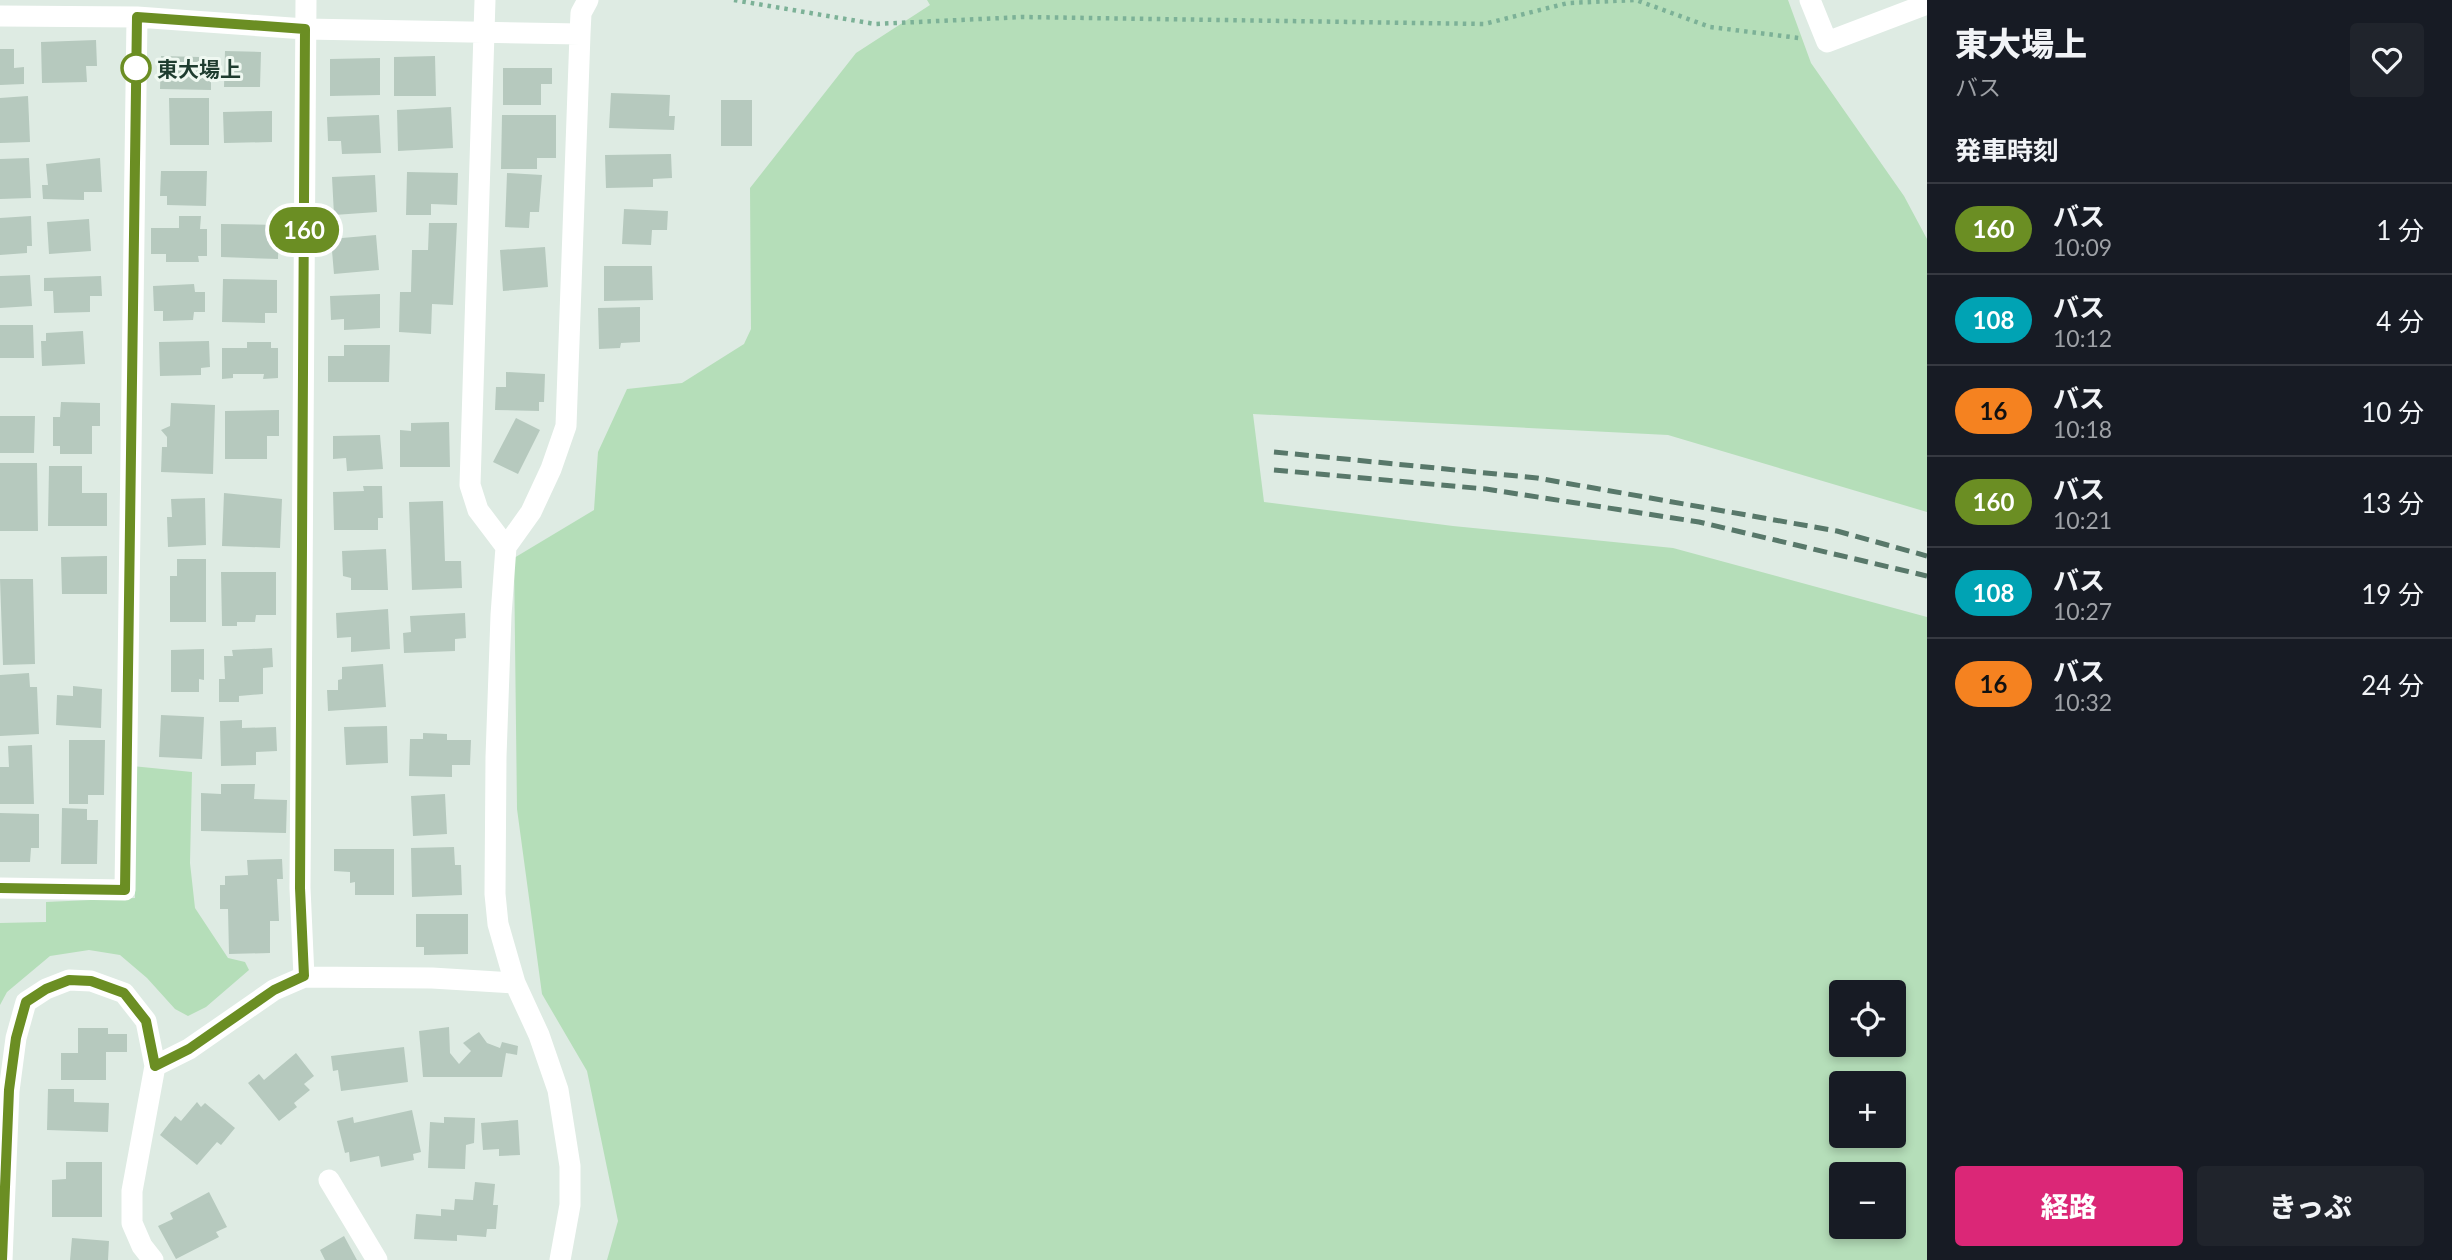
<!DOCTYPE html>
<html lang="ja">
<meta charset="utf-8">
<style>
:root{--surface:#171b24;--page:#20242c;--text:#f1f3f6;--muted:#9ea1a6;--line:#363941;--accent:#db2777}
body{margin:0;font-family:Lato,"Noto Sans JP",sans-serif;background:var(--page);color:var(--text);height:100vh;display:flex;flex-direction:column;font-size:26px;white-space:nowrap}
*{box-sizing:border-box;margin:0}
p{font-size:23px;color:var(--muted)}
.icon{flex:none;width:38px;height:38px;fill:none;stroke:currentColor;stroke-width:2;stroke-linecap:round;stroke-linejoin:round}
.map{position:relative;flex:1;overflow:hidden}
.sheet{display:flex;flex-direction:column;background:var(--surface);width:525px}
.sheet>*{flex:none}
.badge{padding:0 14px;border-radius:23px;font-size:24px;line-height:46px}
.buttons{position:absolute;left:1829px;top:980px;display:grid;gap:14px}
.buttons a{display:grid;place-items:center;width:77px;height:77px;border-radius:7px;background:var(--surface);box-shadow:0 4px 10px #0003;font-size:35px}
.map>.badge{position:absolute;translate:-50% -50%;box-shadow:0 0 0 4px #fff}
h2{padding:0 28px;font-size:26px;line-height:63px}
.round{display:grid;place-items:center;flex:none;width:74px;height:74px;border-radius:7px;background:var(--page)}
.headline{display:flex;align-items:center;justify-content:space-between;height:119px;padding:0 28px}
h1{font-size:33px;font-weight:800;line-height:52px}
.cta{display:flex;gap:14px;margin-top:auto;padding:14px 28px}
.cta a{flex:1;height:80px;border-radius:7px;background:var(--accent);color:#fff;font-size:28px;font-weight:800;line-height:80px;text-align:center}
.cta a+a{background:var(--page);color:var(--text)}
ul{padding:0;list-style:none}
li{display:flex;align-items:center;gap:21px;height:91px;padding:0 28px;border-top:2px solid var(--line)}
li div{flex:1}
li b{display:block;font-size:26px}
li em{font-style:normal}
li .badge{min-width:77px;font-weight:700;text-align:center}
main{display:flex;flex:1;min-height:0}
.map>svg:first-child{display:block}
.green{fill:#b5deb9;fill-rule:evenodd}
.building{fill:#b6c9be}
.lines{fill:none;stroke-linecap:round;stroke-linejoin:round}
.path{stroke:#7cb197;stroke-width:4.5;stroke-dasharray:3.5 5;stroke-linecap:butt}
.street{stroke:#fff;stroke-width:21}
.rail{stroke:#58786a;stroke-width:5;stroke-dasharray:14 7;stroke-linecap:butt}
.line-casing{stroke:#fff;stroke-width:16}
.line{stroke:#6b8e23;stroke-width:10}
.stop-dot{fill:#fff;stroke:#6b8e23;stroke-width:3.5}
.labels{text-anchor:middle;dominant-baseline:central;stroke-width:6;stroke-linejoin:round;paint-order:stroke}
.stop-label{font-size:21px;font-weight:bold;fill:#1e3c2f;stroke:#eff8f1;text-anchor:start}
</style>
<main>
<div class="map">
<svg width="1927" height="1260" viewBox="0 0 1927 1260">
<rect width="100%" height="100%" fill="#deebe3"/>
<path class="green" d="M927,0h861l23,63 93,133 23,43v273l-259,-77 -415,-21 11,88 189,24 220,22 254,69v643h-1320l11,-39 -31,-150 -45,-77 -25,-185 -3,-251 80,-48 4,-58 29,-63 55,-6 62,-39 7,-15 -1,-141 106,-135 74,-48zM1841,992h53v53h-53zM1841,1083h53v53h-53zM1841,1174h53v53h-53z
M132,766l60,6 -2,91 5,45 33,50 17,4 4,8 -43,37 -18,9 -13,-7 -28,-31 -27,-23 -31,-5 -39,6 -43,36 -7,13v-82l46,-1v-20l89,-4z"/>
<path class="building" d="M96,40l1,26h-11l1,16 -45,1 -1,-41z
M0,49h14v19l10,-1v17l-24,1z
M225,51l36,1 -1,35h-36z
M161,56l38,1v7l12,1v25l-51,-1z
M435,56l1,40h-42v-39z
M380,58v37l-50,1v-37z
M503,68h49v16h-11v21h-38z
M611,93l59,2 -1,21h6l-1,14 -65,-2z
M28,96l2,46 -30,1v-45z
M169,98h40v47h-39z
M721,100h31v46h-31z
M451,107l2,41 -55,3 -1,-41z
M272,111v31l-48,1 -1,-31z
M379,115l2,38 -39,1 -1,-13h-13l-1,-24z
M502,115h54v43h-19v11h-36z
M671,154l1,24 -19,1v8l-47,1 -1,-33z
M29,158l2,40 -31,1v-40z
M100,158l2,34h-18v8l-41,-1 -1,-14h6l-2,-21z
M161,171h46l-1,35 -39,-1v-9h-7z
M407,172l51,1 -1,32 -26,-1v11h-25z
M507,173l35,2 -3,37h-9l-1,16 -24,-1z
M375,175l2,37 -43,3 -2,-38z
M624,209l44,2 -1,19h-15l-1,15 -29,-1z
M31,216l1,30h-5v7l-27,2v-37z
M179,216h22l-1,13h7v27h-9l1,6h-33v-8h-15v-26h28z
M89,219l2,32 -42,3 -2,-32z
M429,223h28l-4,82 -21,-1 -1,30 -32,-2 1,-40h11l1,-42h16z
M221,224l58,1 -1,34 -57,-2z
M376,235l3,35 -45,4 -3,-35z
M545,247l3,40 -45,4 -3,-41z
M604,266h48l1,34 -49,1z
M30,275l2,31 -32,2v-32z
M101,276l1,20h-12v16l-36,1 -1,-22h-9v-13z
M223,279l54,1v33h-12v10l-43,-1z
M194,284l1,8h10v20h-11l-1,8 -30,1v-10h-9l-1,-25z
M380,294v34l-36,2v-11l-13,1 -1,-24z
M640,307v35l-19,1 -1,5 -21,1 -1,-41z
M0,325h33l1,33h-34z
M83,331l2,33 -43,2 -1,-25h5v-8z
M209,341l1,26 -9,1v7l-41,1 -1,-34z
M247,342h24v6h7v30l-15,1 1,-5h-31v4l-11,1v-31h25z
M344,345h46l-1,37h-61v-26h16z
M506,372l39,2 -1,28h-5v9l-44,-1 1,-23h10z
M61,402l39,1v23h-8v28h-32v-8h-7v-29h7z
M171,403l44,2 -2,69 -52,-2 1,-25h5v-10l-6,-7 9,-4z
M279,410v26h-12v23h-42v-48z
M0,416h35l-1,37h-34z
M516,418l24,12 -22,44 -25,-12z
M449,422l1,45h-50v-37l11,1v-8z
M380,435l3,34 -36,2 -1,-13 -13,1v-23z
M0,463h37l1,68h-38z
M49,466h33v27h25v33h-59z
M363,486h19l1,32h-5v12h-44l-1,-38 31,-1z
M224,493l58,6 -2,49 -58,-2z
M205,498l1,47 -38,2 -1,-30h5l-1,-18z
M443,501l2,60h16l1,27 -50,2 -3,-88z
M386,549l2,41h-37v-12l-8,-2 -1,-25z
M107,556v38h-45l-1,-37z
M177,559h29v63h-36v-46h7z
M221,572h55v43h-20l-1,7h-18v4h-15z
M0,579h33l2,85 -32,1z
M388,609l2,40 -39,3v-15l-14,1 -1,-25z
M465,613l1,25 -11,1v12l-51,2 -1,-20 8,-1 -1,-16z
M272,648l1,19 -10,1v26l-24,2v6h-20v-23h6l-1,-23h9l-1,-6z
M204,649v31l-5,-1v13h-28v-42z
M383,664l3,43 -58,4 -1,-21h11v-10l4,-1v-12z
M29,673l1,14h7l2,47 -39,2v-61z
M73,686l29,3 -1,39 -45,-3 1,-30 16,1z
M161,715l43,2 -2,42 -43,-2z
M242,720v8l34,-1 1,24 -21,1v13l-35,1 -1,-45z
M387,726l1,37 -42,2 -2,-38z
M423,733l24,1v6h24l-1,25h-18v12l-43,-1 1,-37h13z
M69,740h36l-1,55h-16v9h-19z
M32,745l2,59h-34v-37h9l-1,-21z
M221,784h34l-1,15 33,1 -1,33 -85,-2v-38l20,1z
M445,794l2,40 -34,2 -2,-40z
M62,808l25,1v11h11l-1,44h-36z
M0,813l39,1v34h-8l-1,14h-30z
M454,847l1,18h6l1,30 -50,2 -1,-49z
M334,849h60v46h-39v-13l-5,1v-11l-16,-1z
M282,859l1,20h-6l2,42h-9v32l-41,1 -1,-45h-8v-24h5v-9l23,-1 -1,-15z
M416,914h52v40l-44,1v-8h-8z
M449,1027l1,26 9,11 12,-13 -8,-8 16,-11 8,11 13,5 2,-6 16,4 -1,9 -11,-2 -4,24h-79l-4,-46z
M78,1028h30v6h19v18h-21v28h-45v-27h17z
M404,1047l4,35 -67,9 -3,-21 -5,1 -2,-15z
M296,1053l18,23 -10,8 6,6 -16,13 3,4 -18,14 -31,-38 11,-9 5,6z
M48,1089h26v13l35,1 -1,29 -61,-2z
M197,1102l4,5 4,-4 30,25 -14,17 -4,-3 -20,23 -37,-30 15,-19 6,5z
M412,1110l9,42 -8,2 1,6 -33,7 -2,-11 -29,6 -1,-10 -4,1 -8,-32 16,-4 1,6z
M444,1117l31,1 -1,25 -8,2 -1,24 -37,-1 2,-46 14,1z
M518,1120l2,35 -21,1v-7l-16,1 -2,-27z
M66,1162h36v55h-50v-37l14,-1z
M475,1182l20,2 -2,21h5l-2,24h-9l-1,8 -29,-2v6l-43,-2 2,-25 25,2v-7l13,1 1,-11 18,1z
M209,1192l18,35 -11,5 3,5 -43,22 -18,-33 15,-7 -3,-6z
M344,1236l13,24h-32l-5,-10z
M72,1238l37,3 -1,19h-38z"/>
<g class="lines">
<path class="path" d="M734,0l141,24 148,-7 461,7 84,-21 68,-3 74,27 89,11"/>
<path class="street" d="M485,0l-15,485 8,25 28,37
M1810,0l17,42 100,-38
M0,16l137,1 168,12 275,5
M0,888l125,2 12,-873
M304,977l-4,-89 6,-888
M329,1180l48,80
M2,1260l7,-169 7,-53 10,-36 20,-13 23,-9 22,1 33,12 22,28 9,45
M153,1260l-11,-14 -10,-23v-32l23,-125 34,-17 85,-59 30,-13 128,1 83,5
M560,1260l10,-55v-39l-12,-76 -19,-55 -24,-52 -17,-59 -3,-30 1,-137 5,-142 5,-68 25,-35 20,-43 15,-43 14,-392 1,-21 7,-13"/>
<path class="rail" d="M1274,452l263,26 300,53 90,25
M1274,470l212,19 213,33 228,54"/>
</g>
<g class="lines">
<defs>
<path id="line" d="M0,888l125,2 12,-873 168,12 -5,859 4,88 -30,14 -85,59 -34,17 -9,-45 -22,-28 -33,-12 -22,-1 -23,9 -20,13 -10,36 -7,52 -7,170"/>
</defs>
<use href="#line" class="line-casing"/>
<use href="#line" class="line"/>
</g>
<circle class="stop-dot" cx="136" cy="68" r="14"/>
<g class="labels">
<g class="stop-label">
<text x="157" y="68">東大場上</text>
</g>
</g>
</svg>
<div class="buttons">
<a><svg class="icon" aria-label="locate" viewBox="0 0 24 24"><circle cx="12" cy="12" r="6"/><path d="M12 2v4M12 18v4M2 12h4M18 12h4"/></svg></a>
<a>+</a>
<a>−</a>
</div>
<b class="badge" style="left:304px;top:230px;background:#6b8e23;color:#fff">160</b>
</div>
<section class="sheet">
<div class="headline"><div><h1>東大場上</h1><p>バス</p></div><a class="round"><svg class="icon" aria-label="heart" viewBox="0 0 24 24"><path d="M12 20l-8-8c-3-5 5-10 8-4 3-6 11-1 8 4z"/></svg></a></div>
<h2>発車時刻</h2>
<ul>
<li><span class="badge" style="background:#6b8e23;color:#fff">160</span><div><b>バス</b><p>10:09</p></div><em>1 分</em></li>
<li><span class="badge" style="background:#00a3b4;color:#fff">108</span><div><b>バス</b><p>10:12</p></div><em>4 分</em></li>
<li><span class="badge" style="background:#f58220;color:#111">16</span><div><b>バス</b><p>10:18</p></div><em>10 分</em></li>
<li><span class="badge" style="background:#6b8e23;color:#fff">160</span><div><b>バス</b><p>10:21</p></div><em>13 分</em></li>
<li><span class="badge" style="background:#00a3b4;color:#fff">108</span><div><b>バス</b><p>10:27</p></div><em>19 分</em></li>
<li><span class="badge" style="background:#f58220;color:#111">16</span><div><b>バス</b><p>10:32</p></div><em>24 分</em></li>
</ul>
<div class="cta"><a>経路</a><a>きっぷ</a></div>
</section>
</main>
